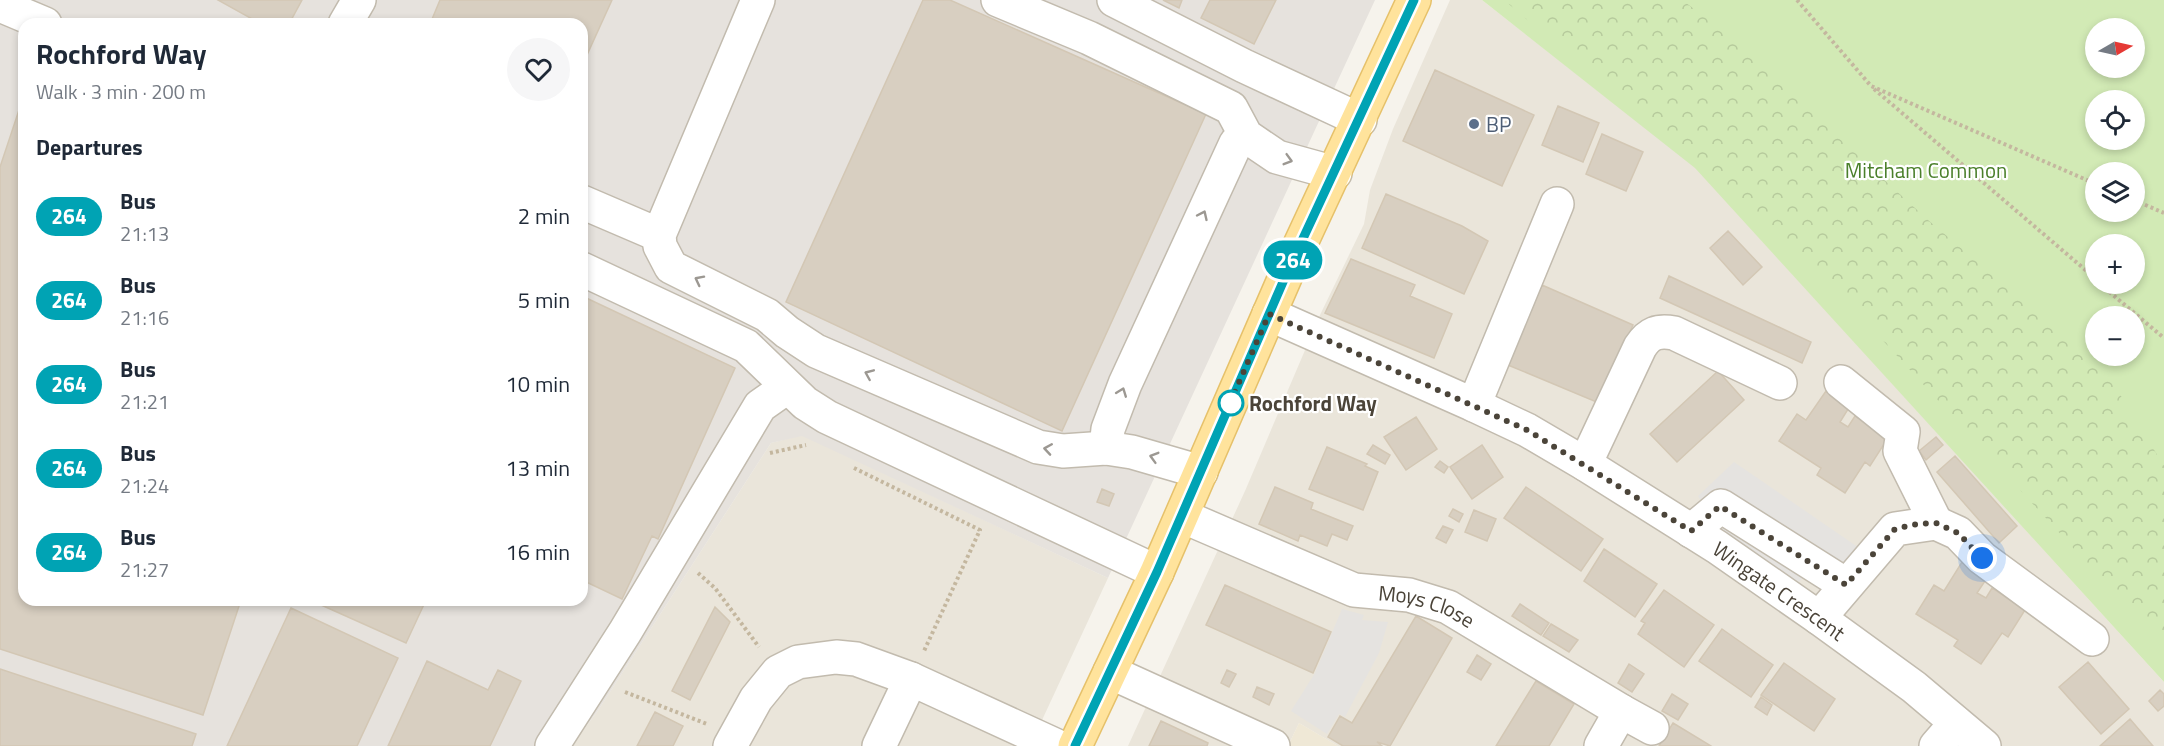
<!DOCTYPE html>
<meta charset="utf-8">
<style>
:root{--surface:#fff;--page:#f6f6f7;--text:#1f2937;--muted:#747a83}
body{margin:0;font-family:"Titillium Web",sans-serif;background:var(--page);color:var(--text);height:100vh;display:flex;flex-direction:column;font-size:22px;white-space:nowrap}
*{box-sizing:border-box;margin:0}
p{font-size:20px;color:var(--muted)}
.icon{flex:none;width:33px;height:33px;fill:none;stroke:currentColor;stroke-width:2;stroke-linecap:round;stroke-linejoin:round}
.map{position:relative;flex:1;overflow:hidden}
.drawer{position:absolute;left:18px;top:18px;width:570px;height:588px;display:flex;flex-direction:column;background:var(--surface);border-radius:18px;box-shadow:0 3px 9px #0003}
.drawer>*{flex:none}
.badge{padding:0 12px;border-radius:20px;font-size:21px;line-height:39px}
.needle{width:39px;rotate:81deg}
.tools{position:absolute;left:2085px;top:18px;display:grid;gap:12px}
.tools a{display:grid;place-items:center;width:60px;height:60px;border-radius:50%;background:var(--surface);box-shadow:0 3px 9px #0003;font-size:30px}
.you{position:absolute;width:30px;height:30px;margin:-15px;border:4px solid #fff;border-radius:50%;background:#1a73e8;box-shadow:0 0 0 9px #1a73e833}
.map>.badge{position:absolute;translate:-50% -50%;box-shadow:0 0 0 3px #fff}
h2{padding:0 18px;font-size:22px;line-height:54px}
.round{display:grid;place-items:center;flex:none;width:63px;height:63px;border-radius:32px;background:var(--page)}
.head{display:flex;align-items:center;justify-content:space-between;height:102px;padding:0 18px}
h1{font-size:28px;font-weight:700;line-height:45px}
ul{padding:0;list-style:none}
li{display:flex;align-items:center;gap:18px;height:84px;padding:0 18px}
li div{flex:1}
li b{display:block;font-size:22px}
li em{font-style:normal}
li .badge{min-width:66px;font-weight:700;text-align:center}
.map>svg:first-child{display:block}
.residential{fill:#eae5da}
.industrial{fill:#e6e2dd;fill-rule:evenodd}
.education{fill:#efe8d6}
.green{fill:#d2eab5;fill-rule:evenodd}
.forest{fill:url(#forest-crowns)}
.parking{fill:#e5e3e0}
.building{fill:#d8cfc1;stroke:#d3c7b4;stroke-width:1.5}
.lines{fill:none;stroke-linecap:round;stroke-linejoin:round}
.minor-casing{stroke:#c2bbae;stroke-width:36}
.major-casing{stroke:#e6c16a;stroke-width:36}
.path{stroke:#c4b79f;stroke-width:4;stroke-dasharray:3 3;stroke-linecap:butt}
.minor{stroke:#fff;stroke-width:33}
.major{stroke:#ffe39c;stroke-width:33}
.oneway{stroke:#9c9892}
.line-casing{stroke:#fff;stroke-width:14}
.line{stroke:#00a3b4;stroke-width:9}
.walk{stroke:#4b4439;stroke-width:6;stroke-dasharray:0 10.8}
.service-dot{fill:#5c6f8a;stroke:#fff;stroke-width:2}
.stop-dot{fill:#fff;stroke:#00a3b4;stroke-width:3}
.labels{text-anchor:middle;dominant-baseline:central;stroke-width:4.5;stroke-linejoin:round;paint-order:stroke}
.service-label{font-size:21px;fill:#4e5e75;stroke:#fff;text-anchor:start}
.park-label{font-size:21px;fill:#4a7f2a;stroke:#fff}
.stop-label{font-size:21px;font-weight:bold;fill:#4b4439;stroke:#fff;text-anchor:start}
.street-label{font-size:21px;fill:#4b4439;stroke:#fff}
</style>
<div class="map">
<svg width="2164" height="746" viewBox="0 0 2164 746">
<defs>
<pattern id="forest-crowns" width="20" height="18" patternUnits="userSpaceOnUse" patternTransform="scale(1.5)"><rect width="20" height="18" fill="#d2eab5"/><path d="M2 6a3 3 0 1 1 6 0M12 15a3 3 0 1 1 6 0" fill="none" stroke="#b6ca9c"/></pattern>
</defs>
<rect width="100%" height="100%" fill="#f6f3ec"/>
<path class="residential" d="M1450,0h32l213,167 469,515v64h-826l-39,-23 -11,23h-160l117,-255 75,-176 44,-91 6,-34 23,-61z
M802,435l306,143 -78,168h-459l26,-34 174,-269z"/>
<path class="industrial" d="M0,0h1375l-267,578 -306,-142 -31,7 -174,269 -26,34h-571zM24,24h558v576h-558z"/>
<path class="education" d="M1299,723l39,23h-50z"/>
<path class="green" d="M1482,0h682v682l-469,-514zM2096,28h38v40h-38zM2096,100h38v40h-38zM2096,172h38v40h-38zM2096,244h38v40h-38zM2096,316h38v40h-38z"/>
<path class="forest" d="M1504,0h178l34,25 212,195 177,150 59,96v181l-365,-398z"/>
<path class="parking" d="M1734,462l147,101 -28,38 -3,10 -47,-33 -6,5 -76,-49 -23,-38z
M1342,609l22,6 -2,5 26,2 -9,31 -24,45 -10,19 -6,-3 -12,20 -36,-23 24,-38z"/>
<path class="building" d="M218,0h84l-13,24h-28z
M440,0h172l-30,66v-42h-152z
M923,0h27l256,114 -144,317 -276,-129z
M1163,0h19l-3,8z
M1210,0h66l-22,44 -53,-26z
M1435,70l99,45 -32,71 -99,-45z
M24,95v505h217l-38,115 -203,-66v-482z
M1558,106l41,17 -16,39 -41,-17z
M1602,134l41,18 -17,39 -40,-17z
M1386,194l76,32 26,15 -24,53 -102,-46z
M1728,231l34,36 -19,18 -33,-37z
M1351,259l64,26 -5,11 42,18 -18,44 -109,-45z
M1669,276l142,66 -9,21 -142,-65z
M1542,285l91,40 -34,78 -91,-38z
M582,296l153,72 -77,171 -6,-3 -30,63 -40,-19z
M1718,371l26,29 -67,62 -27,-28z
M1826,391l24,15 -10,16 8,5 7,-11 33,22 -18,28 -5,-4 -20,31 -28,-18 4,-7 -42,-27 18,-27 9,6z
M1416,417l21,32 -31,21 -22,-33z
M1936,437l7,8 -17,15 -7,-9z
M1373,445l17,10 -5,9 -18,-10z
M1482,445l21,32 -31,22 -22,-32z
M1327,447l40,17 -2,2 13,6 -15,38 -54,-21z
M1955,456l62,70 -18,17 -62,-71z
M1440,461l8,6 -4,6 -9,-6z
M1275,487l38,16 -2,6 42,17 -6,14 -15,-6 -5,12 -27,-11 -2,6 -39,-17z
M1526,487l77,52 -22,32 -77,-53z
M1102,489l12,5 -5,12 -12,-4z
M1453,509l10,5 -4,8 -10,-6z
M1474,510l22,9 -9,22 -22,-9z
M1443,526l10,4 -7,13 -10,-5z
M1604,549l53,35 -22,33 -51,-36z
M1962,562l25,16 -10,15 9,5 6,-10 33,22 -17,27 -6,-4 -21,31 -27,-18 4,-6 -42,-26 18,-29 10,6z
M1225,585l106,47 -18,41 -107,-48z
M1664,590l50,35 -30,42 -46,-33 7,-11 -4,-2z
M310,600h116l-20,43z
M1520,604l29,19 -8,12 -29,-19z
M715,607l15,15 -40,78 -18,-9z
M291,608l107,50 -41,88h-130z
M1416,616l36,22 -62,108 -13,-4 5,4h-39l-15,-9 12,-21 12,7z
M1551,624l27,16 -9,12 -26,-16z
M1722,629l51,36 -22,32 -52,-36z
M1477,655l14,9 -10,16 -14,-8z
M427,661l61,29 10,-20 23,11 -31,65h-102z
M2088,662l41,47 -28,25 -42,-47z
M1784,663l51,36 -21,32 -53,-36z
M1629,664l15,10 -12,18 -14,-9z
M0,669l196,65 -4,12h-192z
M1227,670l9,4 -7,13 -8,-4z
M1536,681l38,23 -25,42h-53z
M1257,687l17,7 -5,11 -16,-8z
M2160,690l4,4v12l-6,5 -9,-10z
M1672,694l16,10 -10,16 -16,-9z
M1761,697l11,8 -5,10 -12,-8z
M655,712l28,14 -10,20h-36z
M2130,719l23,27h-53z
M1161,721l47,22 -1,3h-58z
M1673,723l38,23h-52z"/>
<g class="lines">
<defs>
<g id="minor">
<path d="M758,0l-99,235 1,11 11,21 96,48 20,17 29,19 222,96 25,4 43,-3 26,4 69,20"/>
<path d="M998,0l91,38 142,70 15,28 31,21 58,16"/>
<path d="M1114,0l130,66 116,54"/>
<path d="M0,5l45,19"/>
<path d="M345,24l14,-24"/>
<path d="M582,202l77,33"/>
<path d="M582,269l164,77 59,57 22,14 330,155"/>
<path id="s1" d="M1269,314l205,91 53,25 58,34 132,83 102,71 95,69 70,59"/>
<path d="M1841,382l62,50 -3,19 36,72"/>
<path d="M1474,405l83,-201"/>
<path d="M1106,448l2,-19 17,-45 111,-241 10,-7"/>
<path d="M1585,464l55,-117c9,-14 18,-17 34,-14l106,50"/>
<path id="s2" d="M1182,516l172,74 55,5 39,12 173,104 -20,35"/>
<path d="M1691,531l30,-25 125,79"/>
<path d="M1819,618l76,-89 41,-6 22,10 24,25 110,81"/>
<path d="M1110,672l163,74"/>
<path d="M1621,711l31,17"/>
<path d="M552,746l73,-114 135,-226 27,-19"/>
<path d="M730,746l26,-47 22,-27 20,-10 38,-5 20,2 55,20 146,67"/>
<path d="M879,746l32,-67"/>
<path d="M1936,746l20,-23"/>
</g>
<path id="major" d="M1075,746l82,-174 129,-297 128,-275"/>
</defs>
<use href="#minor" class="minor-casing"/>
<use href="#major" class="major-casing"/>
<path class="path" d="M1797,0l74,86 225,98
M1874,89l222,190
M2134,200l30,13
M2100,284l64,54
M770,453l36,-8
M854,468l126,62 -56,121
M698,573l17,15 44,59
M625,692l82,32"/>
<use href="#minor" class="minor"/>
<use href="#major" class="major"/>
</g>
<defs><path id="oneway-chevron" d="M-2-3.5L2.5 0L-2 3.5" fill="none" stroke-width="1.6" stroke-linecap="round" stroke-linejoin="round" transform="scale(1.5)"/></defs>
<g class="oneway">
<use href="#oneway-chevron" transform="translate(1288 160) rotate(16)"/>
<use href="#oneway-chevron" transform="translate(1203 215) rotate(-65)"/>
<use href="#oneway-chevron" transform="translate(699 280) rotate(-153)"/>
<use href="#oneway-chevron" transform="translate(869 374) rotate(-157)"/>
<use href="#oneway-chevron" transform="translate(1122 392) rotate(-69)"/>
<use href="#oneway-chevron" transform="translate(1048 449) rotate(-171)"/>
<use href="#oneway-chevron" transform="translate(1154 457) rotate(-164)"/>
</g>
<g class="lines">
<defs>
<path id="line" d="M1075,746l82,-174 129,-297 128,-275"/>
</defs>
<use href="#line" class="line-casing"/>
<use href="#line" class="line"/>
<path class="walk" d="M1231,403l-5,9 43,-98 258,116 164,101 29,-25 126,79 49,-56 22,-5 19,-1 22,10 24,25"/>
</g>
<circle class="service-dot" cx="1474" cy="124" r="6"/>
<circle class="stop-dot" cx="1231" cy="403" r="12"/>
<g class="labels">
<g class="service-label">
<text x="1486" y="124">BP</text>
</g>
<g class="park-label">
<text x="1926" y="170">Mitcham Common</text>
</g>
<g class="stop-label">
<text x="1249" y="403">Rochford Way</text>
</g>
<g class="street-label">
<text stroke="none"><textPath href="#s1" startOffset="582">Wingate Crescent</textPath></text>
<text stroke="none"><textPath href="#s2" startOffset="262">Moys Close</textPath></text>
</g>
</g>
</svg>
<div class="tools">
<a><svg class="needle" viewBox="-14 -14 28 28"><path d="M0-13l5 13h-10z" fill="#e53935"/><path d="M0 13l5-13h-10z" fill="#747a83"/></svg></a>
<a><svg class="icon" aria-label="locate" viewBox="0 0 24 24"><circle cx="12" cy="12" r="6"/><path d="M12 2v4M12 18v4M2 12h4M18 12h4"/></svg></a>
<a><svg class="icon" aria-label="layers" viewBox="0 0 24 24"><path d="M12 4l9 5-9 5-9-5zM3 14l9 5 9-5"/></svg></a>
<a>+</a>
<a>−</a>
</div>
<div class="you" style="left:1982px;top:558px"></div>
<b class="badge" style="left:1293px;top:260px;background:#00a3b4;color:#fff">264</b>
<section class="drawer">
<div class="head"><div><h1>Rochford Way</h1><p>Walk · 3 min · 200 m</p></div><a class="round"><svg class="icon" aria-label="heart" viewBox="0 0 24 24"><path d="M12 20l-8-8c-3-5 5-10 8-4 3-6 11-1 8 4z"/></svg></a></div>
<h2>Departures</h2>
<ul>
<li><span class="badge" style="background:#00a3b4;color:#fff">264</span><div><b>Bus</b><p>21:13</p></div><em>2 min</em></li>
<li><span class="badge" style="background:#00a3b4;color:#fff">264</span><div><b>Bus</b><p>21:16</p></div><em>5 min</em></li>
<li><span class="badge" style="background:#00a3b4;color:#fff">264</span><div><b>Bus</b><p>21:21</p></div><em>10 min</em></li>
<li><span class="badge" style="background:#00a3b4;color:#fff">264</span><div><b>Bus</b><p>21:24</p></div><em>13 min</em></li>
<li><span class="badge" style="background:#00a3b4;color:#fff">264</span><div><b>Bus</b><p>21:27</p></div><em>16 min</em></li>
</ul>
</section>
</div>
